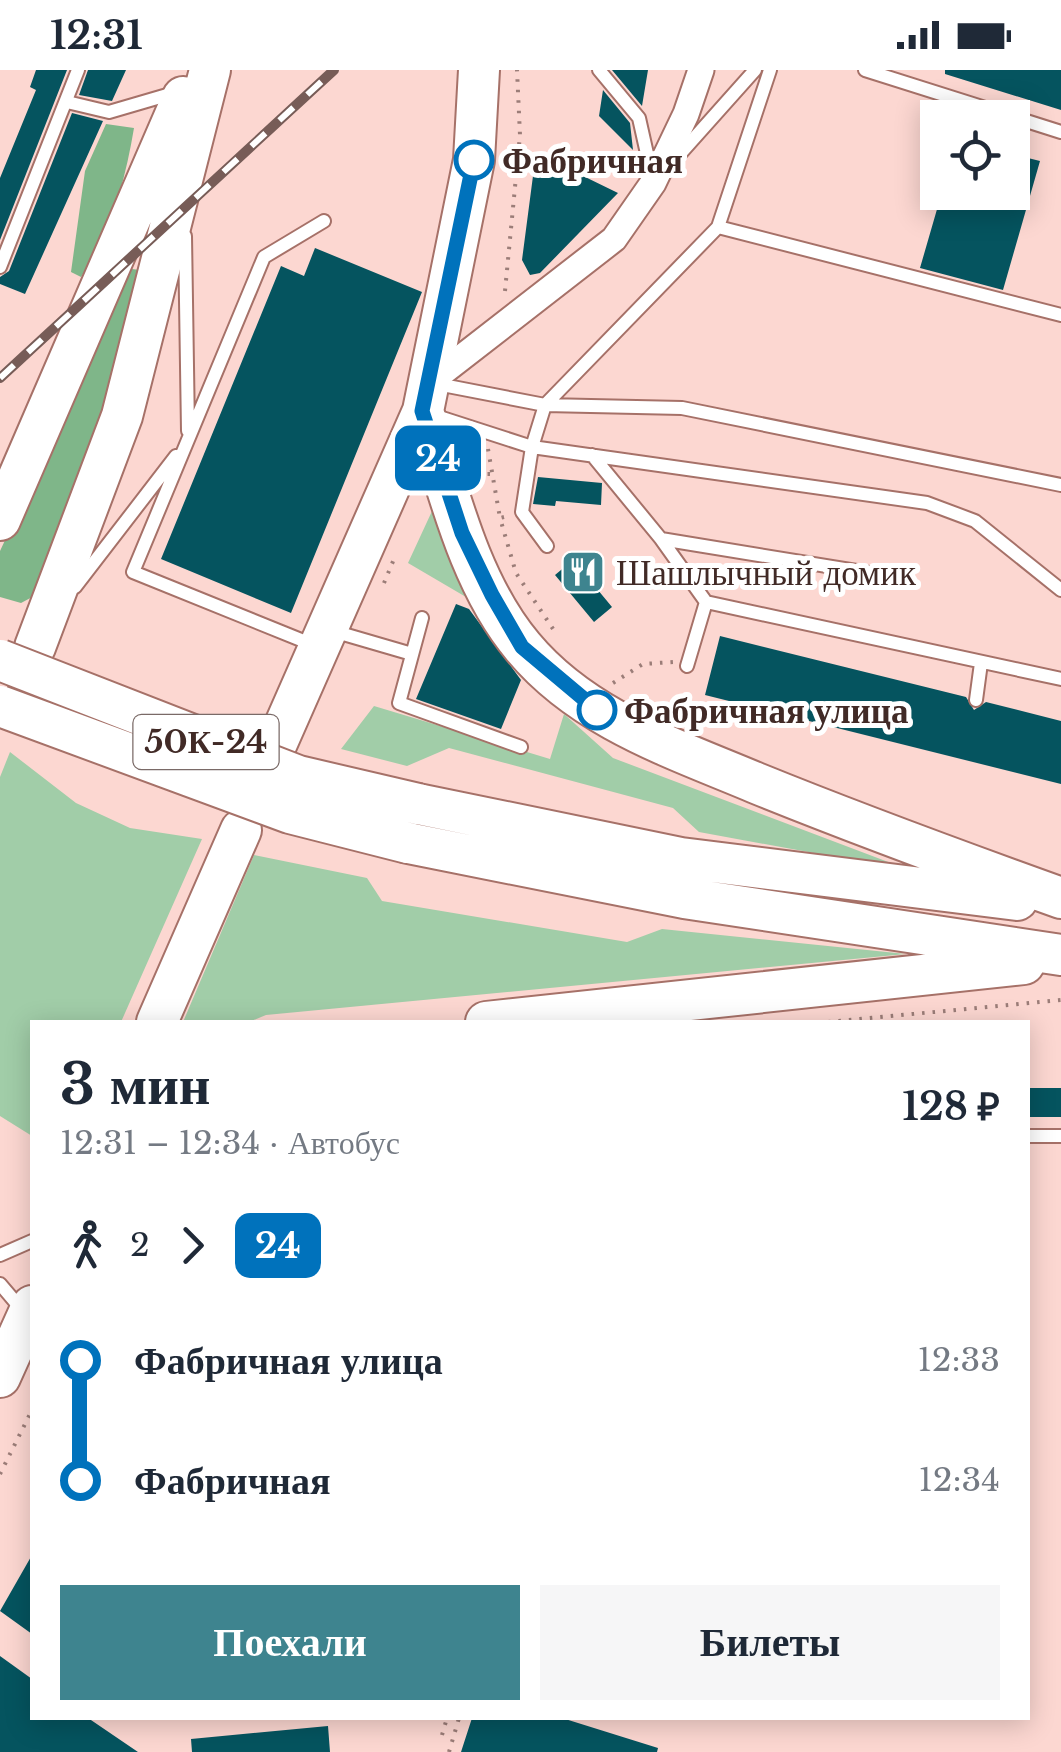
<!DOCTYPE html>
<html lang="ru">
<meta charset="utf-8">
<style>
:root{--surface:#fff;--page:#f6f6f7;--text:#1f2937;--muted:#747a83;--accent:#3e848f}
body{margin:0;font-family:"Libre Baskerville",serif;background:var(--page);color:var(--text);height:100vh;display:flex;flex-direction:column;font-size:38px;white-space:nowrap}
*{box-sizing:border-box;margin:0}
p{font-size:32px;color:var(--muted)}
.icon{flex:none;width:55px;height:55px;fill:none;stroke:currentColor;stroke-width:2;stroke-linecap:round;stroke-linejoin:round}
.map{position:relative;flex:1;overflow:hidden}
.panel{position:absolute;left:30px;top:950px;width:1000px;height:700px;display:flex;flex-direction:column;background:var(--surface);border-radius:0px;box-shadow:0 5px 25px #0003}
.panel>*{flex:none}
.badge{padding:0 20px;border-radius:15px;font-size:35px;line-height:65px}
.fabs{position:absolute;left:920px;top:30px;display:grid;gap:20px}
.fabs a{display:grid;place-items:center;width:110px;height:110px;border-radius:0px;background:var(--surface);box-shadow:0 5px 25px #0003;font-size:50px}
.map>.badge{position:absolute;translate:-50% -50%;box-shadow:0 0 0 5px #fff}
.legs{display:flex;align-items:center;gap:15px;height:110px;padding:0 30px;font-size:32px}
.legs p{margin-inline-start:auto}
.overview{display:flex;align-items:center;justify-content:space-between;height:170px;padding:0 30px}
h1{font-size:55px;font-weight:700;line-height:75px}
.action{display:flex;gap:20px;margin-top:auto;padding:20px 30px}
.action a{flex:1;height:115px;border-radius:0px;background:var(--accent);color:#fff;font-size:40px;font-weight:700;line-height:115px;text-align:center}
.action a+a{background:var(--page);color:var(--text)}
ul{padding:0 30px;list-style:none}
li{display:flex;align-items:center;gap:35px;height:120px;font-size:38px}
li i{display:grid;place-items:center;width:15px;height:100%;margin:0 12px;background:currentColor}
li i::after{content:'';width:25px;height:25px;margin:-12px;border:8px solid;border-radius:50%;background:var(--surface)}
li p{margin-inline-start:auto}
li:first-child i{background:linear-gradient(#0000 50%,currentColor 0)}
li:last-child i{background:linear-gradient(currentColor 50%,#0000 0)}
.status{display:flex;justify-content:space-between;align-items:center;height:70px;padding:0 50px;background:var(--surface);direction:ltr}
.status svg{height:28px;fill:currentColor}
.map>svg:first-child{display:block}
.green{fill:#a1cda8}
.forest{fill:#7fb689}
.building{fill:#05545f}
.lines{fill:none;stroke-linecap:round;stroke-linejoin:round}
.service-casing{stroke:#a67168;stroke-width:16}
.minor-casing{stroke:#a67168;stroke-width:29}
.primary-casing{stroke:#a67168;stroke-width:44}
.path{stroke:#9b7d78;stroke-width:4;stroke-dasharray:2.5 8;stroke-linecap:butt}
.service{stroke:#fff;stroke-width:12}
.minor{stroke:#fff;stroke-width:25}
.primary{stroke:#fff;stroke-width:40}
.rail-casing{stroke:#775c57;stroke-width:10}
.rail{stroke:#fff;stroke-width:6;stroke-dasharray:19;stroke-linecap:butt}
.primary-bridge-casing{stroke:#a67168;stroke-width:44;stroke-linecap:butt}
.primary-bridge{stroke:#fff;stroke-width:40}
.line-1-casing{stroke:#fff;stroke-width:22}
.line-1{stroke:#0072bc;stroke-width:15}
.stop-1-dot{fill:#fff;stroke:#0072bc;stroke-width:5}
.labels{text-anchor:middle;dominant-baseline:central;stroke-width:10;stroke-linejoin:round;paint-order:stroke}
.shield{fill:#fff;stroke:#7a6a67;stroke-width:2.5}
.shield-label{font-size:32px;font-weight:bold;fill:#412a26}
.stop-label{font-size:35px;font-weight:bold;fill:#412a26;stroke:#fff;text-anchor:start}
.poi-label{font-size:35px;fill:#412a26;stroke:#fff;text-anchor:start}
</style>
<div class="status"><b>12:31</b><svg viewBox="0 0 49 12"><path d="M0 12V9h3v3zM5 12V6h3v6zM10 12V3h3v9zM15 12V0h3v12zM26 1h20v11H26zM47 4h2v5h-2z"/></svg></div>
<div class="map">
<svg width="1061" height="1682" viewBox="0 0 1061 1682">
<rect width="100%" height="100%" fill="#fcd7d1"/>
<path class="green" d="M439,426l44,111 -75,-44z
M374,636l176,53 14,-45 49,44 299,113 -213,-39 -26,-24 -224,-60 -42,18 -66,-17z
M10,682l66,51 54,25 72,11 -81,183h-89v114l-32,-20v-339z
M254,785l113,23 15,23 245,41 35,-13 244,25 -640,61 -17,7h-66z"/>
<path class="forest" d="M106,54l28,4c-9,54 -23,103 -53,149l-10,-5 14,-101z
M132,199l8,1 -33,136 -71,189 -15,8 -21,-6v-46z"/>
<path class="building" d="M36,0h31l-67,170v-62l36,-88 -6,-3z
M88,0h38l-14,31 -33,-6z
M612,0h36l-6,36z
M945,0h116v40l-116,-36z
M603,20l27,33 3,27 -34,-34z
M72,43l31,8 -78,173 -25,-10v-7l9,-6z
M536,83l82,40 -78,80 -10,2 -8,-15z
M1012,84l28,7 -37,129 -83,-22 22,-76h70z
M315,178l107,44 -131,321 -130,-54 120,-293 23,10z
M538,407l64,6 -1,22 -45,-4 -1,5 -22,-2z
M573,490l39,47 -18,15 -39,-47z
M456,534l13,5 52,71 -20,49 -85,-30z
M720,566l246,61 8,13 12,-8 75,19v63l-356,-89z
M1028,1018h33v29h-33z
M32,1485v79l-32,-23z
M0,1586l32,23v39h56l50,34h-138z
M472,1648h90l96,30 -1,4h-196z
M328,1656l2,26h-138l-1,-13z"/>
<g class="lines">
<defs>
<path id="service" d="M599,0l40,48 13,58
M865,0l196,62
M67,32l42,10 65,-19
M672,93l83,-93
M718,157l52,-157
M185,166l3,195
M0,197l78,-197
M1061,245l-343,-88 -173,178 137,3 379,77
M432,313l113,22 -13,42 -10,65 25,34
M430,344l102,33 395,56 48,18 86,69
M592,385l69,84 45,63
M661,469l245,40
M75,517l101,-131
M422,548l-23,85 122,44
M333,561l79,23
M316,576l-183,-74 131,-315 60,-36
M687,596l19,-64 355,77
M976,630l5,-37
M1028,1066h33
M0,1185l32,-14
M0,1214l23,27"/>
<path id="minor" d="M430,312l184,-143 39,-56 33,-69 15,-44"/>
<path id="primary" d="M423,341c25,78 46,172 100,236 60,72 150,101 233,136 101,41 202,78 305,115
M0,450l183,-423
M35,577l87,-231 88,-346
M276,675l147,-334 51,-251 5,-90
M418,734l263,54 336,42
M408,773l276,55 377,57
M157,952l84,-192
M486,952l538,-58
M0,1307l32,-71"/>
</defs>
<use href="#service" class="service-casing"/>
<use href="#minor" class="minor-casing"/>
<use href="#primary" class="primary-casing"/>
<path class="path" d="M505,221l15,-156 -3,-65
M488,379l12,69
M477,404h15
M504,447l-4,1 16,55 41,62
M384,513l10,-24
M613,613l30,-19 30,-2
M828,952l233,-22
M0,1404l32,-64
M442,1665l5,-17
M449,1682l10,-34"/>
<use href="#service" class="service"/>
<use href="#minor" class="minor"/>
<use href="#primary" class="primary"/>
<defs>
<path id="rail" d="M0,308l334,-308"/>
</defs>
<use href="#rail" class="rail-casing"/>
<use href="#rail" class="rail"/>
<defs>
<path id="primary-bridge" d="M0,590l298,116 120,28
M0,636l290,107 118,30"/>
</defs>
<use href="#primary-bridge" class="primary-bridge-casing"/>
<use href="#primary-bridge" class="primary-bridge"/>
</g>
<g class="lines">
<defs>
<path id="line-1" d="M474,90l-52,251 40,122 30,62 30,52 75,63"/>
</defs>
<use href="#line-1" class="line-1-casing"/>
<use href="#line-1" class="line-1"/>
</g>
<defs>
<symbol id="restaurant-square" viewBox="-11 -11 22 22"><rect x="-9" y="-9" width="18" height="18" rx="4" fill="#3e848f" stroke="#fff"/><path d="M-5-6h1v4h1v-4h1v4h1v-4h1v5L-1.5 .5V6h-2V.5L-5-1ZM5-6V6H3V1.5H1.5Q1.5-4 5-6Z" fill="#fff"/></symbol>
</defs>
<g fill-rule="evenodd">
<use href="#restaurant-square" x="558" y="477" width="50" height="50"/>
</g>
<g class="stop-1-dot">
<circle cx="474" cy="90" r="18"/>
<circle cx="597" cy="640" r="18"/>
</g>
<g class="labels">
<rect class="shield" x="133.5" y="645" width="145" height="54" rx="8"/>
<g class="shield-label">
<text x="206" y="672">50К-24</text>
</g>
<g class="stop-label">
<text x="502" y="90">Фабричная</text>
<text x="624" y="640">Фабричная улица</text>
</g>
<g class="poi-label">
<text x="616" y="502">Шашлычный домик</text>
</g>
</g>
</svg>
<div class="fabs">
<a><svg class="icon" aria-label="locate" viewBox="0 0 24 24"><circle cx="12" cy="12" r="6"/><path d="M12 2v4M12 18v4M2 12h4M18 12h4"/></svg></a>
</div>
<b class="badge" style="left:438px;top:388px;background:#0072bc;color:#fff">24</b>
<section class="panel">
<div class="overview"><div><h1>3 мин</h1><p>12:31 – 12:34 · Автобус</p></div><b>128 ₽</b></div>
<div class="legs"><svg class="icon" aria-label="walk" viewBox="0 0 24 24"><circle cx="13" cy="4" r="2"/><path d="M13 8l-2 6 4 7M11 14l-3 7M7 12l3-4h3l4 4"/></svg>2<svg class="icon" aria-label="forward" viewBox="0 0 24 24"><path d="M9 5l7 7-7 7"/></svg><b class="badge" style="background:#0072bc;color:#fff">24</b></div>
<ul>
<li><i style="color:#0072bc"></i><b>Фабричная улица</b><p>12:33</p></li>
<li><i style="color:#0072bc"></i><b>Фабричная</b><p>12:34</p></li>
</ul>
<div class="action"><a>Поехали</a><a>Билеты</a></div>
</section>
</div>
